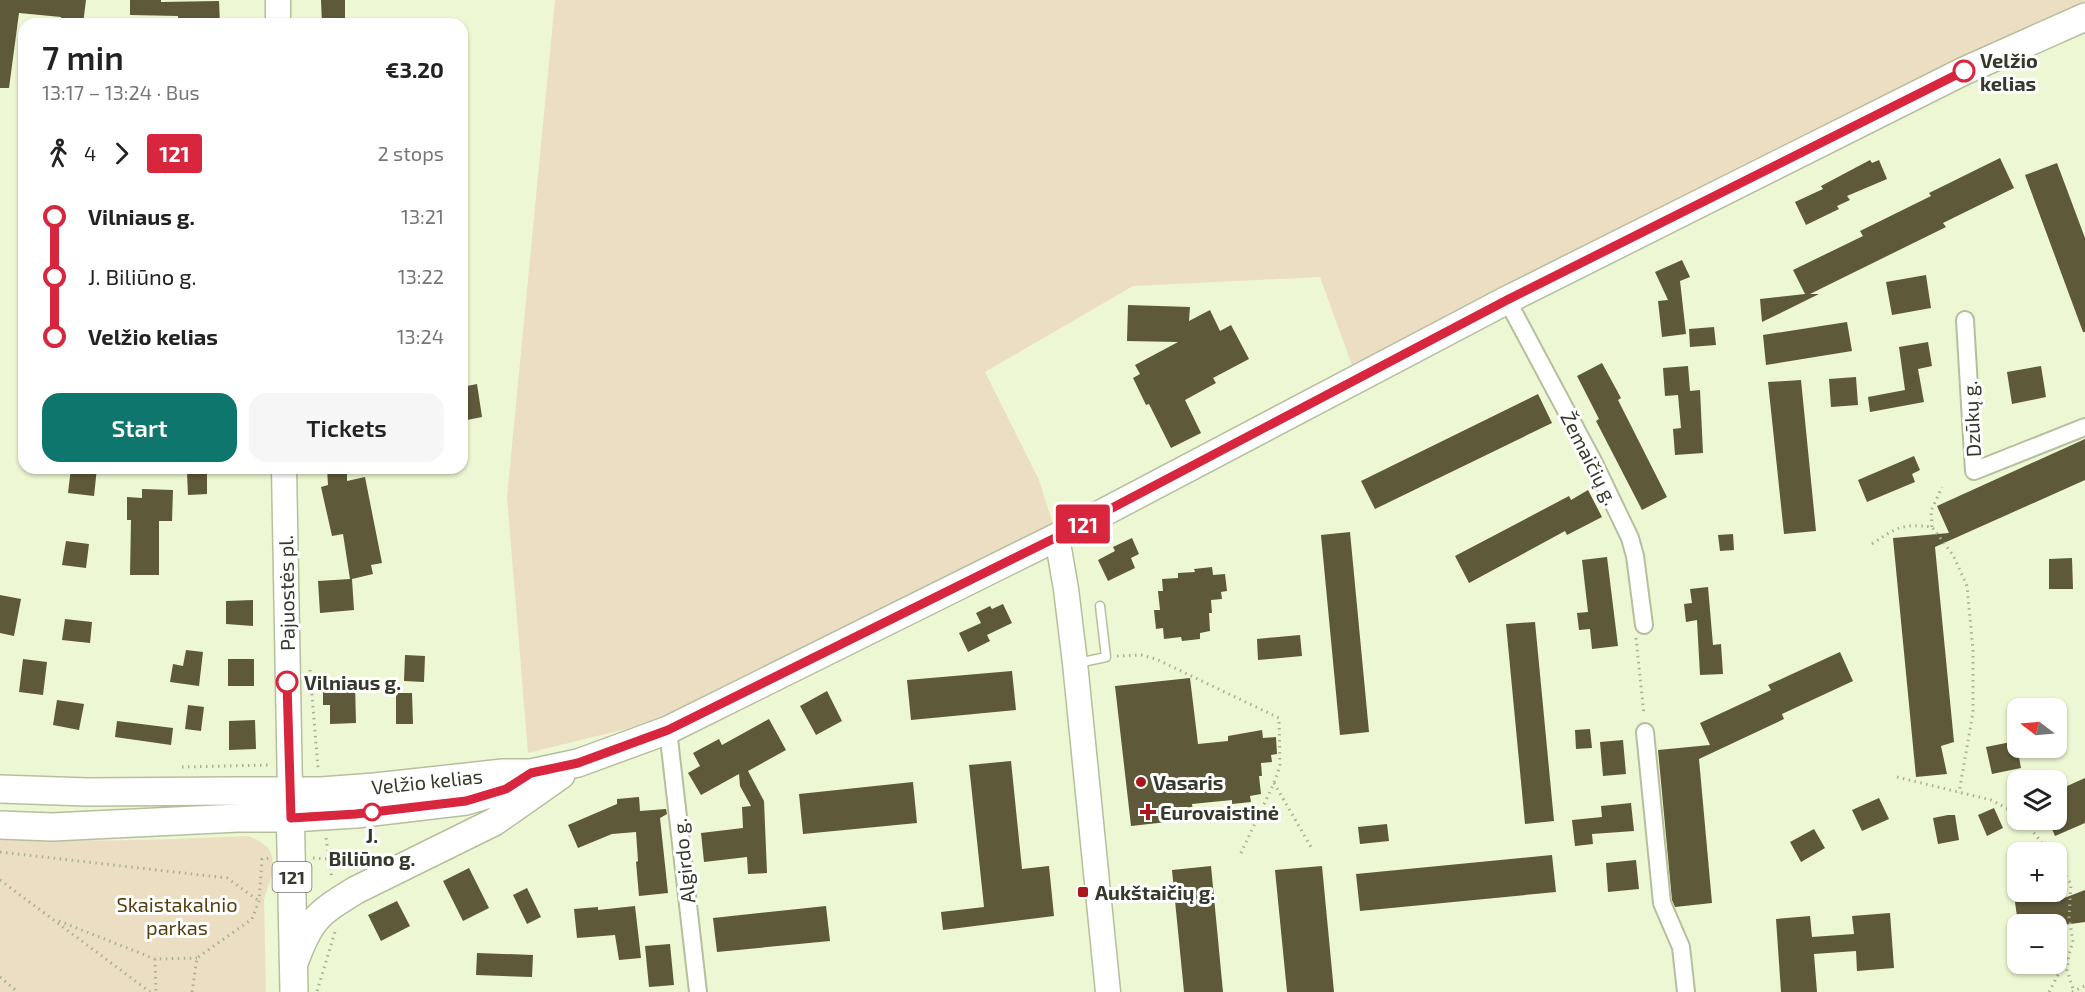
<!DOCTYPE html>
<meta charset="utf-8">
<style>
:root{--surface:#fff;--page:#f6f6f6;--text:#222;--muted:#767676;--accent:#0f766e}
body{margin:0;font-family:"Exo 2",sans-serif;background:var(--page);color:var(--text);height:100vh;display:flex;flex-direction:column;font-size:22px;white-space:nowrap}
*{box-sizing:border-box;margin:0}
p{font-size:20px;color:var(--muted)}
.icon{flex:none;width:33px;height:33px;fill:none;stroke:currentColor;stroke-width:2;stroke-linecap:round;stroke-linejoin:round}
.map{position:relative;flex:1;overflow:hidden}
.details{position:absolute;left:18px;top:18px;width:450px;height:456px;display:flex;flex-direction:column;background:var(--surface);border-radius:18px;box-shadow:0 2px 4px #0004}
.details>*{flex:none}
.badge{padding:0 12px;border-radius:4px;font-size:21px;line-height:39px}
.needle{width:39px;rotate:286deg}
.buttons{position:absolute;left:2007px;top:698px;display:grid;gap:12px}
.buttons a{display:grid;place-items:center;width:60px;height:60px;border-radius:12px;background:var(--surface);box-shadow:0 2px 4px #0004;font-size:30px}
.map>.badge{position:absolute;translate:-50% -50%;box-shadow:0 0 0 3px #fff}
.legs{display:flex;align-items:center;gap:9px;height:66px;padding:0 24px;font-size:20px}
.legs p{margin-inline-start:auto}
.summary{display:flex;align-items:center;justify-content:space-between;height:102px;padding:0 24px}
h1{font-size:33px;font-weight:600;line-height:45px}
.primary-button{display:flex;gap:12px;margin-top:auto;padding:12px 24px}
.primary-button a{flex:1;height:69px;border-radius:18px;background:var(--accent);color:#fff;font-size:24px;font-weight:600;line-height:69px;text-align:center}
.primary-button a+a{background:var(--page);color:var(--text)}
ul{padding:0 24px;list-style:none}
li{display:flex;align-items:center;gap:21px;height:60px;font-size:22px}
li i{display:grid;place-items:center;width:9px;height:100%;margin:0 8px;background:currentColor}
li i::after{content:'';width:15px;height:15px;margin:-8px;border:4px solid;border-radius:50%;background:var(--surface)}
li p{margin-inline-start:auto}
li:first-child i{background:linear-gradient(#0000 50%,currentColor 0)}
li:last-child i{background:linear-gradient(currentColor 50%,#0000 0)}
.map>svg:first-child{display:block}
.green{fill:#ecdec3}
.building{fill:#5d5939}
.lines{fill:none;stroke-linecap:round;stroke-linejoin:round}
.lane-casing{stroke:#b6bf9d;stroke-width:11}
.street-casing{stroke:#b6bf9d;stroke-width:20}
.secondary-casing{stroke:#b6bf9d;stroke-width:27}
.primary-casing{stroke:#b6bf9d;stroke-width:30}
.path{stroke:#a8b094;stroke-width:3;stroke-dasharray:1.5 4.5;stroke-linecap:butt}
.lane{stroke:#fff;stroke-width:8}
.street{stroke:#fff;stroke-width:16}
.secondary{stroke:#fff;stroke-width:24}
.primary{stroke:#fff;stroke-width:27}
.line-1-casing{stroke:#fff;stroke-width:14}
.line-1{stroke:#d7263d;stroke-width:9}
.stop-1-dot{fill:#fff;stroke:#d7263d;stroke-width:3}
.poi-dot{fill:#aa161b;stroke:#fff;stroke-width:2}
.labels{text-anchor:middle;dominant-baseline:central;stroke-width:6;stroke-linejoin:round;paint-order:stroke}
.shield{fill:#fff;stroke:#72746b;stroke-width:1.5}
.shield-label{font-size:18px;font-weight:bold;fill:#35392b}
.stop-label{font-size:20px;font-weight:bold;fill:#35392b;stroke:#fff;text-anchor:start}
.street-label{font-size:20px;fill:#35392b;stroke:#fff}
.poi-label{font-size:20px;font-weight:bold;fill:#35392b;stroke:#fff;text-anchor:start}
.park-label{font-size:20px;fill:#553e0b;stroke:#fff}
</style>
<div class="map">
<svg width="2085" height="992" viewBox="0 0 2085 992">
<rect width="100%" height="100%" fill="#edf7d3"/>
<path class="green" d="M555,0h1530v17l-728,362 -37,-102 -187,9 -148,86 54,108 18,57 -364,170 -67,22 -98,24 -21,-256z
M0,835c82,10 166,4 248,1l10,4 10,8 3,5 3,16 -10,30 2,93h-266z"/>
<path class="building" d="M0,0h86l-3,24h-22v-7l-42,-4 -10,75h-9z
M130,0h31v2l58,-1 1,23h-42v-8l-48,-1z
M321,0h24v24h-23z
M2000,158l14,30 -71,35 3,4 -136,67h9l-57,28 -2,-23 45,-5 -12,-24 70,-34 -3,-5 71,-35 -2,-3z
M1870,160l2,3 7,-3 8,19 -40,17 3,4 -13,6 2,3 -33,16 -11,-23 28,-13 -2,-3z
M2057,163l28,75v94h-2l-58,-157z
M1682,260l8,17 -10,4 6,53 -24,3 -4,-36 10,-1 -13,-28z
M1926,275l5,33 -39,7 -6,-33z
M1128,305l62,2 -1,14 21,-11 10,21 11,-6 18,34 -36,19 3,5 -31,17 16,33 -30,15 -22,-44 -3,1 -13,-27 7,-4 -5,-9 43,-23 -51,-1z
M1847,322l5,29 -86,14 -3,-30z
M1714,327l2,18 -26,2 -1,-18z
M1928,342l4,24 -14,3 6,33 -54,10 -2,-15 37,-7 -6,-43z
M1602,363l19,35 -3,2 49,97 -25,13 -46,-89 3,-2 -22,-43z
M1688,366l2,25 10,-1 3,63 -28,2 -2,-26 8,-1 -3,-33 -13,1 -2,-28z
M2041,366l5,31 -34,7 -5,-32z
M1856,377l2,28 -27,2 -2,-28z
M1801,380l15,151 -32,3 -16,-152z
M477,384l5,33 -20,4v-34z
M1538,394l14,29 -177,86 -14,-28z
M2085,439v41l-150,67 19,195 -13,4 6,28 -31,3 -23,-239 56,-5 -12,-27z
M1914,456l6,14 -8,4 3,8 -48,20 -9,-22z
M71,468h26l-3,28 -26,-3z
M327,468h20v13l18,-4 17,86 -11,2 2,9 -21,5 2,31 -34,3 -2,-32 32,-2 -7,-45 -11,2 -11,-49 7,-2z
M207,472v22l-19,1 -1,-22z
M142,489l31,1 -1,31h-13v54h-29l1,-55h-4v-23l15,1z
M1588,490l14,27 -35,18 -2,-4 -96,52 -14,-27 114,-60 2,4z
M1350,532l19,200 -29,3 -19,-200z
M1733,534l1,16 -14,1 -2,-16z
M1132,538l7,16 -8,4 4,10 -27,13 -10,-21 17,-9 -2,-4z
M66,541l23,3 -3,24 -24,-3z
M1607,557l11,89 -26,3 -2,-20 -11,1 -2,-17 11,-1 -6,-52z
M2072,558l1,31h-24v-30z
M1212,567l1,8 12,-1 2,17 -6,1 1,7 -11,1 1,13h-3l1,18 -10,2v6l-18,2 -1,-4 -17,2 -1,-11 -7,1 -2,-19h6l-2,-19h5l-1,-12 16,-1v-5l17,-1 -1,-3z
M1708,587l5,58 8,-1 2,30 -23,1 -3,-55 -11,2 -2,-18 8,-1 -2,-14z
M0,595l21,4 -7,37 -14,-3z
M253,600v26l-27,-2v-23z
M1003,604l9,19 -25,12 3,6 -22,11 -9,-19 22,-10 -5,-10 14,-7 2,3z
M65,619l27,3 -2,21 -28,-3z
M1535,622l19,199 -29,3 -19,-200z
M1300,635l2,21 -44,4 -1,-21z
M186,650l17,2 -4,34 -29,-4 3,-18 10,2z
M1840,652l13,29 -71,33 2,5 -85,40 13,144 -37,4 -3,-7 -14,-150 52,-5 -10,-22 71,-33 -3,-5z
M405,655l20,1 -1,26 -20,-1z
M23,659l24,3 -4,33 -24,-3z
M228,659h26v27h-26z
M1012,671l4,39 -105,10 -4,-40z
M1190,678l8,66 30,-3v-5l34,-6 1,8 13,-1 1,17 -6,1 1,7 -11,1 1,13h-3l2,18 -11,2 1,6 -19,2v-4l-40,4 2,15 -63,7 -16,-140z
M330,683h25l1,40 -26,1v-19h-7v-14h7z
M827,691l15,30 -26,14 -16,-29z
M396,693h16l1,31h-17z
M57,700l27,4 -5,26 -26,-5z
M188,705l16,2 -3,24 -16,-2z
M769,719l17,31 -38,21 16,30 3,72 -19,1 -1,-17 -43,5 -3,-29 42,-5 -1,-21 9,-1 -11,-20 -1,-12 -38,21 -13,-22 12,-7 -7,-13 26,-14 3,6z
M255,720l1,29 -27,1v-29z
M117,721l56,7 -2,17 -56,-8z
M1590,729l2,19 -16,1 -1,-19z
M1623,740l3,34 -23,2 -3,-34z
M2016,741l5,27 -29,6 -6,-27z
M1011,761l11,108 27,-3 5,50 -111,14 -2,-18 43,-5 -15,-142z
M2085,778v45l-30,13 -7,-17h8v-28z
M913,782l4,41 -114,11 -4,-40z
M639,797l1,14 26,-2 1,5 -7,4 8,75 -29,3 -3,-34 2,-1 -2,-29 -24,2 -34,14 -10,-23 49,-21v-5z
M1879,798l10,21 -27,12 -10,-21z
M1631,803l3,28 -42,3 1,10 -18,2 -3,-26 30,-3 -1,-11z
M1994,808l9,20 -16,8 -9,-21z
M1948,815h7l4,25 -21,4 -5,-26z
M1387,824l2,17 -29,3 -2,-17z
M1814,829l11,19 -24,14 -11,-20z
M1552,855l4,37 -196,19 -4,-37z
M1636,860l3,29 -31,3 -2,-29z
M1211,866l12,126h-39l-12,-122z
M1322,866l12,126h-47l-12,-122z
M469,868l20,40 -26,13 -20,-40z
M527,888l14,29 -14,7 -14,-29z
M2085,890v32l-29,4v-2h-38l-3,-22 44,-7v5z
M397,901l13,25 -29,15 -13,-26z
M635,906l6,52 -22,2 -4,-25 -38,3 -3,-29 24,-2v3z
M826,906l4,35 -113,11 -4,-34z
M1890,913l4,55 -37,3 -1,-20 -42,3 3,38h-36l-5,-73 34,-3 2,21 42,-3 -2,-18z
M670,944l4,41 -25,2 -4,-41z
M477,953l56,2 -1,22 -56,-2z"/>
<g class="lines">
<defs>
<path id="lane" d="M1078,663l28,-6 -6,-51"/>
<path id="street" d="M1507,300l87,163 36,75 5,18 9,69
M1965,320l9,151 111,-44
M668,730l30,262
M1645,732l17,171 19,44 5,45"/>
<path id="secondary" d="M278,0v24
M284,468l6,323
M1057,537l9,52 9,74 33,329"/>
<path id="primary" d="M0,789l87,3 149,-1h85l54,-4 128,-14h28l47,-10 90,-33 389,-193 450,-237 457,-229 121,-54
M290,801l4,191
M0,825l52,2 186,-9h53l65,-4 110,-13 40,-12 19,-12
M294,963c16,-44 23,-49 62,-73l138,-68 67,-47"/>
</defs>
<use href="#lane" class="lane-casing"/>
<use href="#street" class="street-casing"/>
<use href="#secondary" class="secondary-casing"/>
<use href="#primary" class="primary-casing"/>
<path class="path" d="M1932,527l-1,-16 11,-24
M1872,544c24,-16 30,-21 60,-17l21,28 14,31 6,64v62l-14,81
M1636,638l8,77
M1117,656l24,-1 15,4 123,59 1,48 -6,17 -34,72
M310,670l8,98
M182,767l86,-2
M1897,777l94,23 27,14
M2040,780l5,-7
M1274,783l37,64
M2022,819l28,33
M326,838l6,41
M0,852l227,26 32,23
M313,858l16,1
M2056,861l15,23 -2,33 4,25 -4,12 -2,16 7,22
M0,880l150,112
M59,921l96,38 42,-1
M155,959l1,33
M0,977l18,15
M317,991l18,-59
M192,992l5,-34 55,-39 7,-18 3,-42 9,-1
M2049,992l19,-36
M2072,992l13,-6"/>
<use href="#lane" class="lane"/>
<use href="#street" class="street"/>
<use href="#secondary" class="secondary"/>
<use href="#primary" class="primary"/>
</g>
<g class="lines">
<defs>
<path id="line-1" d="M287,682l4,136 65,-4 110,-13 40,-12 25,-16 47,-10 90,-33 389,-193 450,-237 457,-229"/>
</defs>
<use href="#line-1" class="line-1-casing"/>
<use href="#line-1" class="line-1"/>
</g>
<g class="stop-1-dot">
<circle cx="1964" cy="71" r="10"/>
<circle cx="287" cy="682" r="10"/>
<circle cx="372" cy="812" r="8"/>
</g>
<g class="poi-dot">
<circle cx="1141" cy="782" r="6"/>
<path d="M1145 803h6v6h6v6h-6v6h-6v-6h-6v-6h6z"/>
<rect x="1077" y="886" width="12" height="12" rx="3"/>
</g>
<g class="labels">
<rect class="shield" x="272.5" y="862" width="39" height="30" rx="4.5"/>
<g class="shield-label">
<text x="292" y="877">121</text>
</g>
<g class="stop-label">
<text x="1980" y="60">Velžio<tspan x="1980" dy="23">kelias</tspan></text>
<text x="304" y="682">Vilniaus g.</text>
<text x="372" y="835" text-anchor="middle">J.<tspan x="372" dy="23">Biliūno g.</tspan></text>
</g>
<g class="street-label">
<text transform="translate(1971 419) rotate(-93)">Dzūkų g.</text>
<text transform="translate(1590 458) rotate(63)">Žemaičių g.</text>
<text transform="translate(286 593) rotate(-91)">Pajuostės pl.</text>
<text transform="translate(427 781) rotate(-6)">Velžio kelias</text>
<text transform="translate(683 861) rotate(-96)">Algirdo g.</text>
</g>
<g class="poi-label">
<text x="1153" y="782">Vasaris</text>
<text x="1160" y="812">Eurovaistinė</text>
<text x="1095" y="892">Aukštaičių g.</text>
</g>
<g class="park-label">
<text x="177" y="904">Skaistakalnio<tspan x="177" dy="23">parkas</tspan></text>
</g>
</g>
</svg>
<div class="buttons">
<a><svg class="needle" viewBox="-14 -14 28 28"><path d="M0-13l5 13h-10z" fill="#e53935"/><path d="M0 13l5-13h-10z" fill="#767676"/></svg></a>
<a><svg class="icon" aria-label="layers" viewBox="0 0 24 24"><path d="M12 4l9 5-9 5-9-5zM3 14l9 5 9-5"/></svg></a>
<a>+</a>
<a>−</a>
</div>
<b class="badge" style="left:1083px;top:524px;background:#d7263d;color:#fff">121</b>
<section class="details">
<div class="summary"><div><h1>7 min</h1><p>13:17 – 13:24 · Bus</p></div><b>€3.20</b></div>
<div class="legs"><svg class="icon" aria-label="walk" viewBox="0 0 24 24"><circle cx="13" cy="4" r="2"/><path d="M13 8l-2 6 4 7M11 14l-3 7M7 12l3-4h3l4 4"/></svg>4<svg class="icon" aria-label="forward" viewBox="0 0 24 24"><path d="M9 5l7 7-7 7"/></svg><b class="badge" style="background:#d7263d;color:#fff">121</b><p>2 stops</p></div>
<ul>
<li><i style="color:#d7263d"></i><b>Vilniaus g.</b><p>13:21</p></li>
<li><i style="color:#d7263d"></i><span>J. Biliūno g.</span><p>13:22</p></li>
<li><i style="color:#d7263d"></i><b>Velžio kelias</b><p>13:24</p></li>
</ul>
<div class="primary-button"><a>Start</a><a>Tickets</a></div>
</section>
</div>
